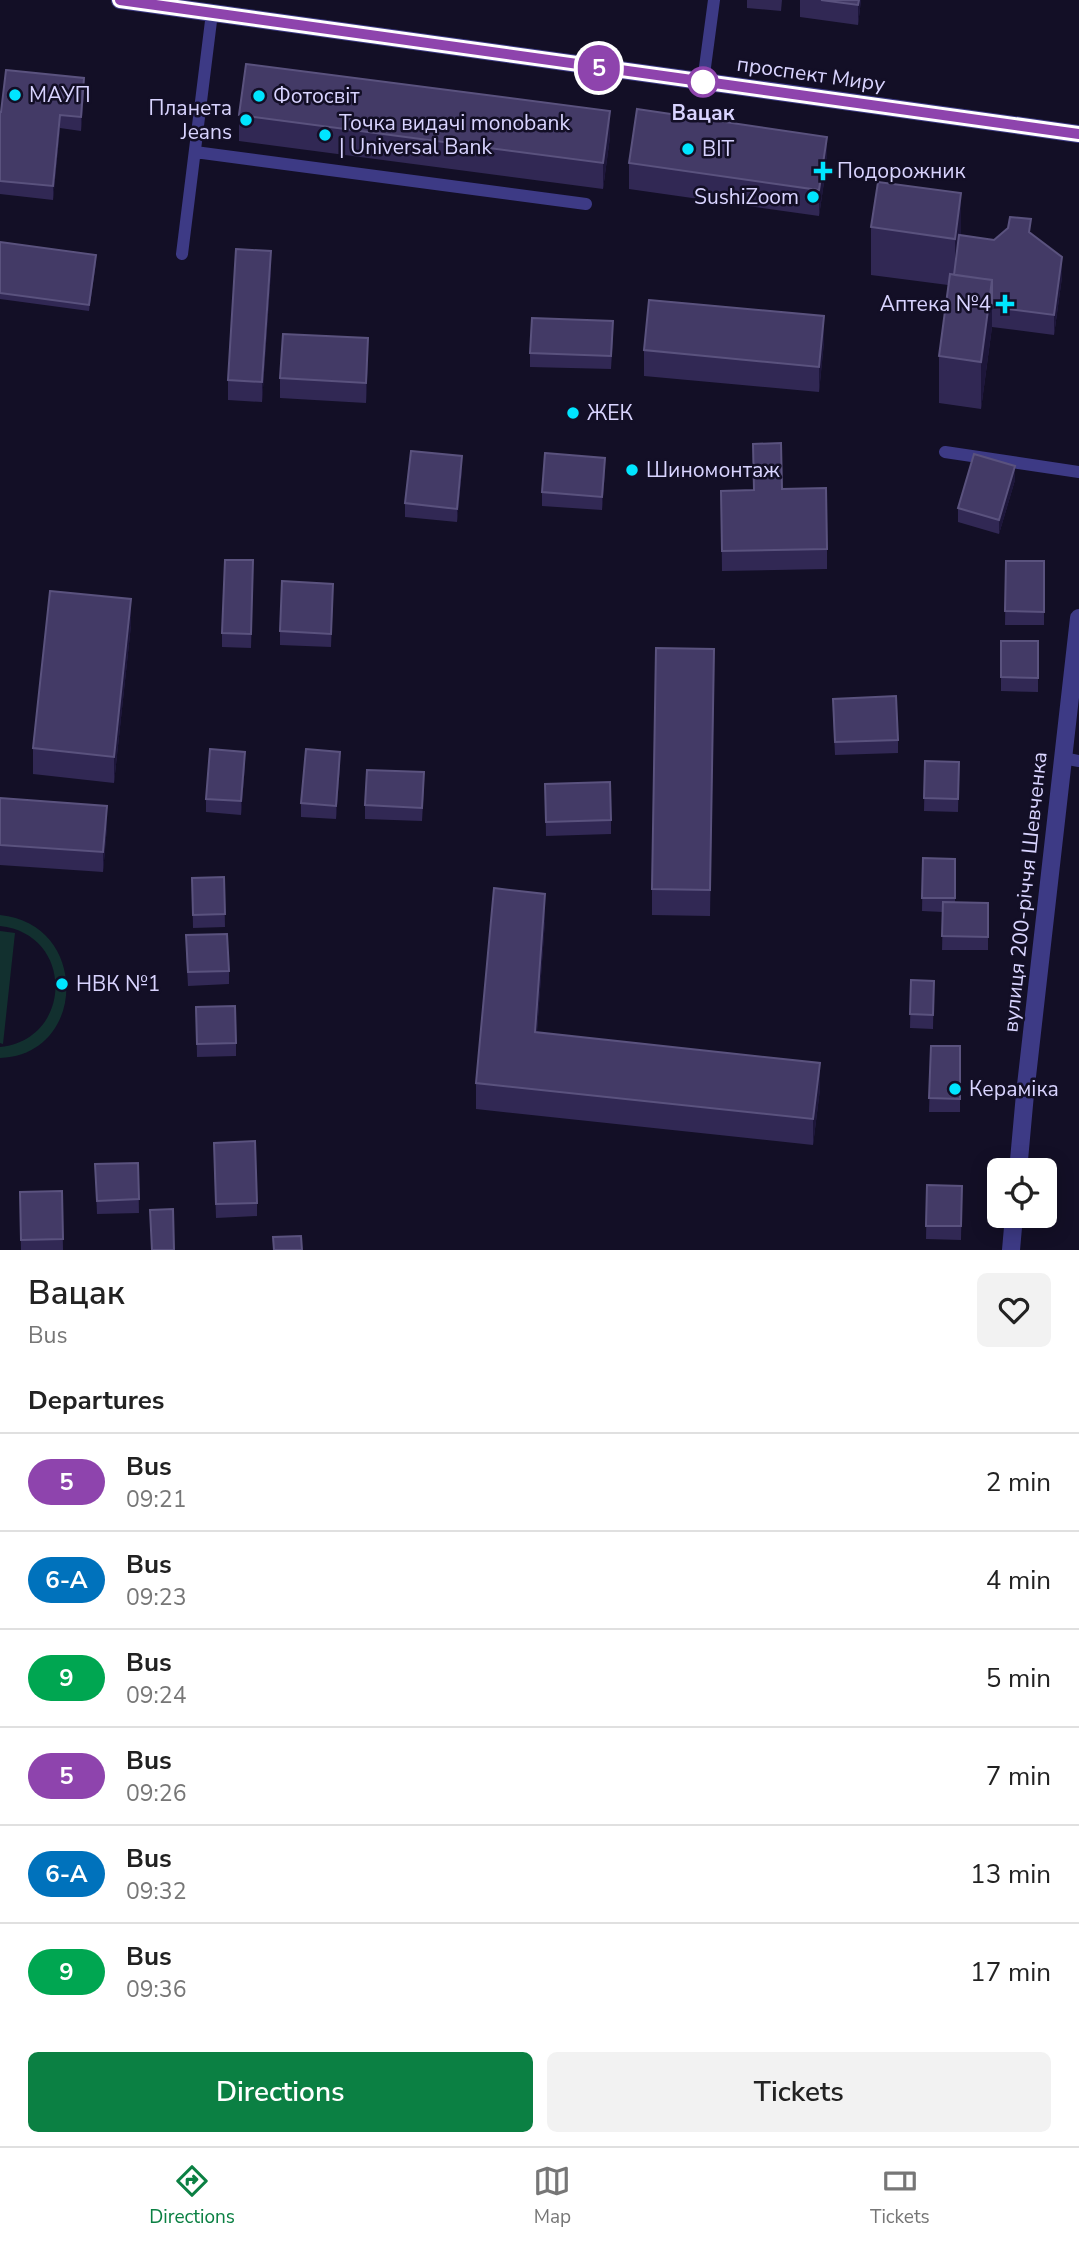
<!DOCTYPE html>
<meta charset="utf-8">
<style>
:root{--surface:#fff;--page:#f2f2f2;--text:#222;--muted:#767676;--line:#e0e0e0;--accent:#0b8043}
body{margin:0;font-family:"Nunito Sans",sans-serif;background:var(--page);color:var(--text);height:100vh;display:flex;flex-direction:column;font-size:26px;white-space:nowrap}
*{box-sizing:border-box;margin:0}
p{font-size:23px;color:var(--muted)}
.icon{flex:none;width:38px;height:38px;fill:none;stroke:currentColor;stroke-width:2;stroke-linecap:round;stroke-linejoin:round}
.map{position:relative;height:1250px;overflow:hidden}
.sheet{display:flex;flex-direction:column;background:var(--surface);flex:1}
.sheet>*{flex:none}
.badge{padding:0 14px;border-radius:23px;font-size:24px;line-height:46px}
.tools{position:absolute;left:987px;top:1158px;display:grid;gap:14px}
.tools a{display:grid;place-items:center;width:70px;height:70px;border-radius:10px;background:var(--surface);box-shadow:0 4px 18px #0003;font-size:35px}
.map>.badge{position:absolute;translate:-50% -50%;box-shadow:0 0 0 4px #fff}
h2{padding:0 28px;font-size:26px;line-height:63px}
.round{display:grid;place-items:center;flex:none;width:74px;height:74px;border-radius:10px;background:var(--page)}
.headline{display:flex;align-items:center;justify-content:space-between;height:119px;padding:0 28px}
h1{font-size:33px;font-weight:600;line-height:52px}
.cta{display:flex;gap:14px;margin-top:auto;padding:14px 28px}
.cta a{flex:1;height:80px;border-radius:10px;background:var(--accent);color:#fff;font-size:28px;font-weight:600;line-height:80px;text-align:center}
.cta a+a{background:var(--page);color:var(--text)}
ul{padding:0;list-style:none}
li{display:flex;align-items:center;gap:21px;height:98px;padding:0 28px;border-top:2px solid var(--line)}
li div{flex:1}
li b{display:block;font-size:26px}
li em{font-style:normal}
li .badge{min-width:77px;font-weight:700;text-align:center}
.tabs{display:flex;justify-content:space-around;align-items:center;height:98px;border-top:2px solid var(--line);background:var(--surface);font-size:19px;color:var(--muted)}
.tabs a{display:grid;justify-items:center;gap:4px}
.tabs .on{color:var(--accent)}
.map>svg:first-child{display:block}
.green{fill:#12302f}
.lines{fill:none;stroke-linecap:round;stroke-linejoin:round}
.lane{stroke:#3d3a85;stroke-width:12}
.street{stroke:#3d3a85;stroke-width:18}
.wall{fill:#312854}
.shaded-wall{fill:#1d163a}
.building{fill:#433a66;stroke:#5a527e;stroke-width:2}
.line-casing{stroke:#fff;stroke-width:16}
.line{stroke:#8e44ad;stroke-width:10}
.stop-dot{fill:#fff;stroke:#8e44ad;stroke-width:3.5}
.poi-dot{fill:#00e5ff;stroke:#130f26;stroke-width:2.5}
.labels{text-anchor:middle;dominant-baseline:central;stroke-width:5;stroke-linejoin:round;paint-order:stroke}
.street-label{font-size:21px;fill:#d9d4ff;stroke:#130f26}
.poi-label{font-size:21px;fill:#d9d4ff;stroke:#130f26;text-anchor:start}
.stop-label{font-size:21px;font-weight:bold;fill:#d9d4ff;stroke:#130f26}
</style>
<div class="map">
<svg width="1079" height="1250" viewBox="0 0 1079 1250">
<rect width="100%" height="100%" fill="#130f26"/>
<path class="green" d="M0,915c90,9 87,140 0,143v-11c73,-7 75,-113 0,-121z
M0,931l15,2 -12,111 -3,-1z"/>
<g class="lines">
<path class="lane" d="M703,82l11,-82
M195,152l391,52
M182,254l30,-241
M945,452l134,20
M1063,758l16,3"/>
<path class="street" d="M120,0l959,134
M1018,1171l7,-77 54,-476
M1011,1250l3,-34"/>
</g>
<path class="wall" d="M747,0h35l-1,11 -34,-3z
M800,0h61l-3,25 -58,-8z
M84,92l-3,39 -21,-3 -7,72 -53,-6v-82z
M239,115l371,22 -7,52 -364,-48z
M827,162l-8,54 -190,-27v-26z
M871,227l90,8 33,5 37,-7 31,44 -8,58 -62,-8 -11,82 -42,-6v-47l9,-71 -77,-10z
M0,242l96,20 -7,49 -89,-12z
M271,271l-9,131 -34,-2v-20z
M613,335l-2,34 -81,-2v-14z
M824,342l-5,50 -175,-16v-26z
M368,358l-2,45 -86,-5v-20z
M462,470l-5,52 -52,-5v-14z
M605,471l-3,39 -60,-4v-14z
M1015,480l-16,54 -41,-12v-14z
M782,489l45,60v20l-105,2 -1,-80z
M1006,561h38v64h-39z
M253,574l-2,74 -29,-1v-14z
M333,597l-2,50 -51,-2v-14z
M131,625l-17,158 -81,-9v-26z
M1001,641h37v51l-37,-1z
M714,675l-4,241 -58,-1v-26z
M833,712l65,28v13l-63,2z
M925,761l34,1 -1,50 -34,-1z
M245,765l-4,50 -35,-3v-13z
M340,765l-4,54 -35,-2v-14z
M545,784l66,36v14l-65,2z
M424,786l-2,35 -57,-2v-14z
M0,798l107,28 -4,46 -103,-7z
M923,858l32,1v44h33v47h-46l1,-38 -21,-1z
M224,877l1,50 -32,1 -1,-50z
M545,920l-8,112 283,57 -7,56 -337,-36v-26z
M186,949l43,22v13l-41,2z
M911,980l23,1 -1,48 -23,-1z
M196,1007l40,36v13l-39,1z
M931,1046h29v66h-31z
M214,1156l43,47v13l-41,2z
M138,1163l1,50 -42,1 -2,-50z
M927,1185l35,1 -1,54 -35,-1z
M62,1191l1,59h-42l-1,-58z"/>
<path class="shaded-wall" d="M859,0h2l-3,25v-20z
M84,78v14l-3,39v-14z
M610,111v26l-7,52v-26z
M60,115v13l-7,72v-14z
M827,137v25l-8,54v-26z
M961,193v47l-6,46v-47z
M271,251v20l-9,131v-20z
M96,255v7l-7,49v-6z
M1062,257v20l-8,58v-20z
M992,280v47l-11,82v-47z
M824,316v26l-5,50v-25z
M368,338v20l-2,45v-20z
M462,456v14l-5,52v-13z
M605,458v13l-3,39v-13z
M1015,466v14l-16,54v-14z
M131,599v26l-17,158v-26z
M245,752v13l-4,50v-14z
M340,752v13l-4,54v-13z
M107,806v20l-4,46v-20z
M545,894v26l-10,138v-26z
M820,1063v26l-7,56v-26z"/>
<path class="building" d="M821,0h38l-1,5z
M246,64l364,47 -7,52 -364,-48z
M6,70l78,8 -3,39 -21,-2 -7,71 -53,-5v-69h1z
M637,109l190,28 -8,53 -190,-27z
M878,182l83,11 -6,46 -84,-12z
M1010,217l21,2 -2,13 33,25 -8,58 -62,-8v-27l-38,-5 5,-40 35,5 14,-12z
M0,242l96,13 -7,50 -89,-12z
M236,249l35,2 -9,131 -34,-2z
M950,274l42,6 -11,82 -42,-6z
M649,300l175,16 -5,51 -175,-17z
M532,318l81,3 -2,35 -81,-3z
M283,334l85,4 -2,45 -86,-5z
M781,443l1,46 44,-1 1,61 -105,2 -1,-60 33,-1 -1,-46z
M411,451l51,5 -5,53 -52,-6z
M545,453l60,5 -3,39 -60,-5z
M974,454l41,12 -16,54 -41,-12z
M225,560h28l-2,74 -29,-1z
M1006,561h38v51l-39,-1z
M282,581l51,3 -2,50 -51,-3z
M50,591l81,8 -17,158 -81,-9z
M1001,641h37v37l-37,-1z
M656,648l58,1 -4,241 -58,-1z
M896,696l2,44 -63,2 -2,-43z
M210,749l35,3 -4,49 -35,-2z
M306,749l34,3 -4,54 -35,-3z
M925,761l34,1 -1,37 -34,-1z
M367,770l57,2 -2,36 -57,-3z
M610,782l1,38 -65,2 -1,-38z
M0,798l107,8 -4,46 -103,-7z
M923,858l32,1v39h-33z
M224,877l1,37 -32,1 -1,-37z
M494,888l51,6 -10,138 285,31 -7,56 -337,-36z
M943,902l45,1v34l-46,-1z
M227,934l2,37 -41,1 -2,-37z
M911,980l23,1 -1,34 -23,-1z
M235,1006l1,37 -39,1 -1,-37z
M931,1046h29v53l-31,-1z
M255,1141l2,62 -41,1 -2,-61z
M138,1163l1,36 -42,2 -2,-37z
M927,1185l35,1 -1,40h-35z
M62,1191l1,48 -42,1 -1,-48z
M173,1209l1,41h-22l-2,-40z
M301,1236l1,14h-28l-1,-13z"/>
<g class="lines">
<defs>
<path id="line" d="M120,0l959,134"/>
</defs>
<use href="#line" class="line-casing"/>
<use href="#line" class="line"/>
</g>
<circle class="stop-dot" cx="703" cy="82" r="14"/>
<g class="poi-dot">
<circle cx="15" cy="95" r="7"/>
<circle cx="259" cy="96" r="7"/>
<circle cx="246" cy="120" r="7"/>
<circle cx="325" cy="135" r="7"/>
<circle cx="688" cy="149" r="7"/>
<path d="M819.5 160.5h7v7h7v7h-7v7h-7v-7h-7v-7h7z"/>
<circle cx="813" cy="197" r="7"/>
<path d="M1001.5 293.5h7v7h7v7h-7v7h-7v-7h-7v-7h7z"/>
<circle cx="573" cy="413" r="7"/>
<circle cx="632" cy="470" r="7"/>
<circle cx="62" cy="984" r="7"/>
<circle cx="955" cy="1089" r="7"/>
</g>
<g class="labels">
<g class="street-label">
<text transform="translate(811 74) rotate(8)">проспект Миру</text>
<text transform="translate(1025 892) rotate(-84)">вулиця 200-річчя Шевченка</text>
</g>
<g class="poi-label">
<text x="29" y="95">МАУП</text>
<text x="273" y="96">Фотосвіт</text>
<text x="232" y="108" text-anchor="end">Планета<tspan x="232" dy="24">Jeans</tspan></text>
<text x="339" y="123">Точка видачі monobank<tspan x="339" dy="24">| Universal Bank</tspan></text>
<text x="702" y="149">ВІТ</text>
<text x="837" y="171">Подорожник</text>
<text x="799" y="197" text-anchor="end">SushiZoom</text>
<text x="991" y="304" text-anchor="end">Аптека №4</text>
<text x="587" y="413">ЖЕК</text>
<text x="646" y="470">Шиномонтаж</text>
<text x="76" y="984">НВК №1</text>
<text x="969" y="1089">Кераміка</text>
</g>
<g class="stop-label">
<text x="703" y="113">Вацак</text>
</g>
</g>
</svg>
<div class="tools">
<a><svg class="icon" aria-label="locate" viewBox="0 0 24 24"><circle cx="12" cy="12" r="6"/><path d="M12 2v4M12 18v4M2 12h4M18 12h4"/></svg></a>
</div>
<b class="badge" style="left:599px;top:68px;background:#8e44ad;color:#fff">5</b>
</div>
<section class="sheet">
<div class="headline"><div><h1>Вацак</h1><p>Bus</p></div><a class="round"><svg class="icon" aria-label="heart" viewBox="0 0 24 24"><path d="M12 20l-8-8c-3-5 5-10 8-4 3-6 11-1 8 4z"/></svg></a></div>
<h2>Departures</h2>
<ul>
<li><span class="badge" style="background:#8e44ad;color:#fff">5</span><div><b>Bus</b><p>09:21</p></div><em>2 min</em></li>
<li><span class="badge" style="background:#0072bc;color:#fff">6-А</span><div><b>Bus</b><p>09:23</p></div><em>4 min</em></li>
<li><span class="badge" style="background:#00a651;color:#fff">9</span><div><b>Bus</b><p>09:24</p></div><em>5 min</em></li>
<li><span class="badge" style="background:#8e44ad;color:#fff">5</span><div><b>Bus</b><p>09:26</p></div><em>7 min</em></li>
<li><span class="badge" style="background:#0072bc;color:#fff">6-А</span><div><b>Bus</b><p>09:32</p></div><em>13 min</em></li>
<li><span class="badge" style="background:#00a651;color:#fff">9</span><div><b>Bus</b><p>09:36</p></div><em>17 min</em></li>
</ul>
<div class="cta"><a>Directions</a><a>Tickets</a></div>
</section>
<nav class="tabs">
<a class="on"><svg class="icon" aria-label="directions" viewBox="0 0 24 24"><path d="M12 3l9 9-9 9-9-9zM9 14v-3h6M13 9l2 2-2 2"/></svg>Directions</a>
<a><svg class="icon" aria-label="map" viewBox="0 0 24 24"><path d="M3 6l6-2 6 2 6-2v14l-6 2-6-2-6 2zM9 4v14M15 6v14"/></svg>Map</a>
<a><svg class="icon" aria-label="tickets" viewBox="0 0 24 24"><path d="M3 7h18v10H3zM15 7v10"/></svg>Tickets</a>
</nav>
